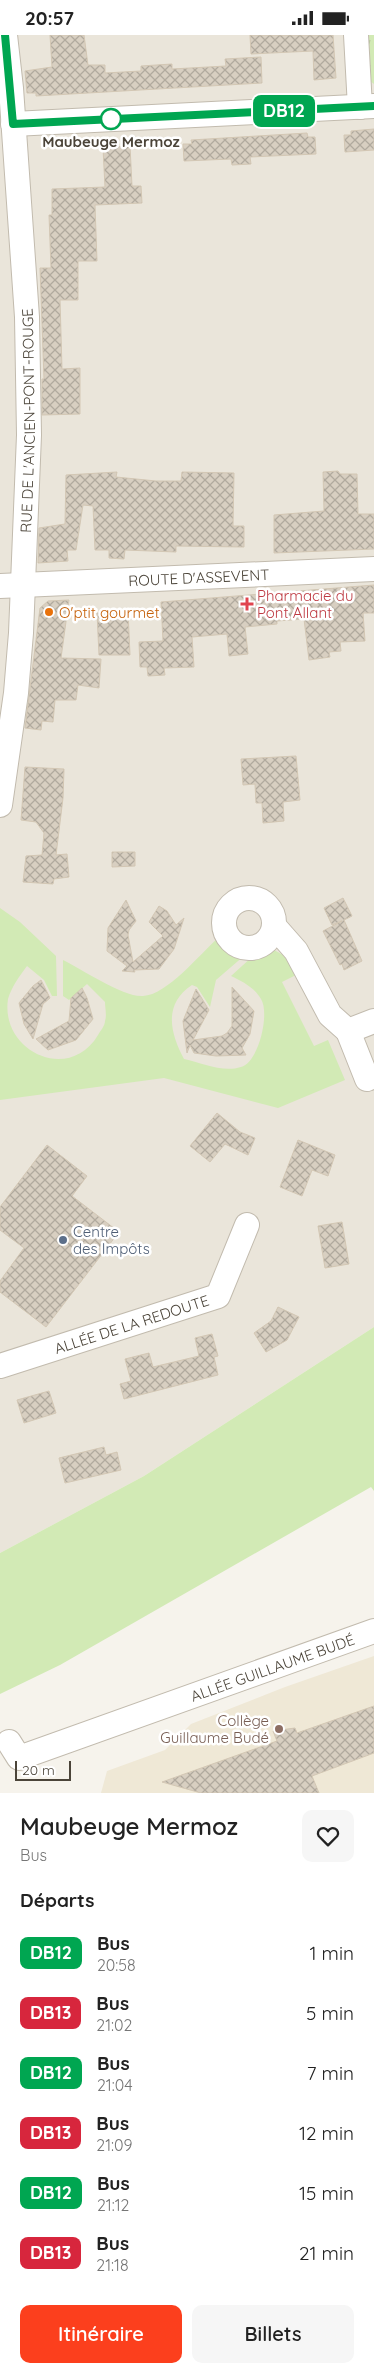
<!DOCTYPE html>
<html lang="fr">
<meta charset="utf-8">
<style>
:root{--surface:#fff;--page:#f6f6f6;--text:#222;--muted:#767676;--accent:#fc3f1d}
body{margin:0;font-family:Quicksand,sans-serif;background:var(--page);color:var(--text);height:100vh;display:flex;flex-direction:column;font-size:19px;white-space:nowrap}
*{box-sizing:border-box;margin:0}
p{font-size:16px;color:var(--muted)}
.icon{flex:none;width:28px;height:28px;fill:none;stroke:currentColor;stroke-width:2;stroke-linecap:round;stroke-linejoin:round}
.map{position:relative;height:1758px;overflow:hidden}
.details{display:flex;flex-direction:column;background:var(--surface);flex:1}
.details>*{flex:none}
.badge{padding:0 10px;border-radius:8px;font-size:18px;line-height:32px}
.scale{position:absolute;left:15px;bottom:12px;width:56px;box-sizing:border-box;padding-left:5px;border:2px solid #4b4439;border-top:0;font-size:14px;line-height:18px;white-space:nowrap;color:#4b4439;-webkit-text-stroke:4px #fff;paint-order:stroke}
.map>.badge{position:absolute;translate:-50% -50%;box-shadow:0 0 0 2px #fff}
h2{padding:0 20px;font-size:19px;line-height:45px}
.round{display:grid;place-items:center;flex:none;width:52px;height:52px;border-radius:10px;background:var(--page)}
.overview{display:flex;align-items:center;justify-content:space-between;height:85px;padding:0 20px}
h1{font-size:24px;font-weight:600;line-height:38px}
.button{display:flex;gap:10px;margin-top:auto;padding:10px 20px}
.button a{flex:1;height:58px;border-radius:10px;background:var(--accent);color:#fff;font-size:20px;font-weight:600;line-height:58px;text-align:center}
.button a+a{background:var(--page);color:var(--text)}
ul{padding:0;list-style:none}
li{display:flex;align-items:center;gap:15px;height:60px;padding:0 20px}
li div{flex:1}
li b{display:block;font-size:19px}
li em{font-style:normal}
li .badge{min-width:55px;font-weight:700;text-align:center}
.status{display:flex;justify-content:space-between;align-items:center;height:35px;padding:0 25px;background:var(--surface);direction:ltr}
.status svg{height:14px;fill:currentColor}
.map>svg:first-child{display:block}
.residential{fill:#eae5da}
.education{fill:#efe8d6}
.green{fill:#d2eab5}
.park{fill:url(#park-tufts)}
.building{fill:url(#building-cross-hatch);stroke:#d3c7b4}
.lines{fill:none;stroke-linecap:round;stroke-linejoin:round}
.minor-casing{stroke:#c2bbae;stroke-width:26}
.minor{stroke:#fff;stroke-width:24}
.line-casing{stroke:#fff;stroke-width:11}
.line{stroke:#00a651;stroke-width:8}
.stop-dot{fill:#fff;stroke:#00a651;stroke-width:2.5}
.health-dot{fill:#e0444e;stroke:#fff;stroke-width:2}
.food-dot{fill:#e8710a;stroke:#fff;stroke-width:2}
.service-dot{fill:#5c6f8a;stroke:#fff;stroke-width:2}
.education-dot{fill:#8d6e63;stroke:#fff;stroke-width:2}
.labels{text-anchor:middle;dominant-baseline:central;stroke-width:5;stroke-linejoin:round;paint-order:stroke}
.stop-label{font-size:15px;font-weight:bold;fill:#4b4439;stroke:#fff}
.street-label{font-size:15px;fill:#4b4439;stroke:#fff}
.health-label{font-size:15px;fill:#be3a42;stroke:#fff;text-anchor:start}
.food-label{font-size:15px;fill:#c56008;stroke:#fff;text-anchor:start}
.service-label{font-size:15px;fill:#4e5e75;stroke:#fff;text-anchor:start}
.education-label{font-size:15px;fill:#785e54;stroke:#fff;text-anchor:end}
</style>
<div class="status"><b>20:57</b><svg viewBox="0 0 49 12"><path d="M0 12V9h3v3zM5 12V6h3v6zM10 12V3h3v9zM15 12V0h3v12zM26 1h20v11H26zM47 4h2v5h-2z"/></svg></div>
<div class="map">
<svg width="374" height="1758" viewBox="0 0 374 1758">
<defs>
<pattern id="park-tufts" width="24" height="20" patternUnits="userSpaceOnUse" patternTransform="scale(1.25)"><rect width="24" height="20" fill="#d2eab5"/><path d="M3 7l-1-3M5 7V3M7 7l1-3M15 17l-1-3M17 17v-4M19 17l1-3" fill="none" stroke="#b6ca9c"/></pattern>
<pattern id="building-cross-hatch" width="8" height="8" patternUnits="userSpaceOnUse" patternTransform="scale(1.25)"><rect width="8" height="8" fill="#d8cfc1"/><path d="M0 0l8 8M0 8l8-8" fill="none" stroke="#b1aa9e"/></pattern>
</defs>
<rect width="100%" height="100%" fill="#f6f3ec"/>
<path class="residential" d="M0,0h374v1292l-230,149 -144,77z"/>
<path class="education" d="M374,1621v137h-273l6,-22 58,-21 26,-26 94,-37z"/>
<path class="green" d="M0,873l20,14 36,34 1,40h-5l-8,-16 -17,-14c-8,11 -15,20 -19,33 -8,52 61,85 90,36 2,-4 7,-9 7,-14 2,-6 0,-13 0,-19l-18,-18 -18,16 -6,-4v-36c18,9 62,38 80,36 24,-1 57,-42 75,-58l10,11 17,6 -29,25 -6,27 -13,-20 -5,-2c-29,19 -22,48 -8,74 18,4 39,14 57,8 18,-5 29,-54 20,-68 -6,-11 -19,-18 -30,-23l22,-20 21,-6 11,6 11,19 -14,7 32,64 14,-6 17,40 -67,28 -114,-30 -164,22z
M374,1292v164l-3,-4 -311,178 -60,29v-141l144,-77z"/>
<path class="park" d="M368,0h6v49l-4,-3z"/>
<path class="building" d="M50,0h34l4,30h17v8l36,-2v-5l31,-2v5l54,-3 -1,-7 36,-2 1,26 -226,13v-3h-9l-2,-22 27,-4z
M250,0h83l3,43 -22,2 -1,-29 -62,3z
M374,94v21l-29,2 -1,-17h7v-4z
M307,98l1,4h7l1,17 -66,3 1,7 -19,1 -1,-6 -47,2 -1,-17h9l-1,-4z
M130,111l2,40h9l1,17 -47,2 2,56h-19v39h-18l2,69 18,-1v46l-38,1v-36h2l-4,-111h11l-2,-53h3v-26l53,-2 -2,-39z
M338,436l2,3h17l1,40h16v35l-100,4v-38l50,-4 -1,-39z
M117,437l-1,5 40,4h25l1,-9 52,1 -1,53h11v21l-68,-1v6l-51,-2 -1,9 -15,-1v-8h-14l-2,-44 -10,-1 -7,45h-9l1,11 -30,2 1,-35 26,-4 1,-49z
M374,550v28h-11l2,28 -25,1 1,9 -12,1 1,5 -21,3 -5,-41 -27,2v3l-32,3 3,27 -19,2 -2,-22 -35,3 2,30 -30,1 1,7 -17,1 -1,-9h-7l-1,-25 24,-1 -2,-39z
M69,565l-8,58 40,1 -2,29 -21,-3 -2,15h-21l-2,22 -11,-1 -1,9 -16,-2 15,-120 8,-7z
M128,576l2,44h-31l-2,-42z
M296,721l4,44 -17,2 1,19 -21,2 -1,-20h-6l-1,-19 -12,1 -2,-26z
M25,732l39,2 -1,29 -7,57 11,-1 2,23 -15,2 -1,5 -30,-2 3,-26 16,-1 2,-22 -8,-11 -15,-2z
M112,817h23v14l-23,1z
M343,863l9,18 -8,4 18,41 -18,9 -2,-6 -2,1 -17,-34 19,-10 -10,4 -8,-17z
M126,865l10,21 -7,9 -1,5 5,27 30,-26 -14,-14 10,-16 8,5 9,14 8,-7 -10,31 -15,20 -25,1 1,2 -13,-1 5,-5 -20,-15 1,-23z
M41,945l9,18 -7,6 -10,35 -9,-15 -5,-21 14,-17z
M232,952l22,24 -4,23 -8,14 4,7 -30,1 -22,-3 -4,-8 -3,8 -4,-32 13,-32 13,21 -16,30 29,-4 5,-3 5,-7z
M82,953l5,10 6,21 -17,21 -28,10 -12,-11 33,-18 2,-23z
M217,1078l23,19 15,6 -7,17 -23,-11 -15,18 -20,-16z
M298,1105l37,15 -7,21 -16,-6 -10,26 -22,-9z
M47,1110l40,31 -15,20 47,36 -73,95 -46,-35v-11l24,-33 -24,-18v-23z
M342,1187l7,42 -24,4 -7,-42z
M278,1272l21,10 -12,23 -21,12 -12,-19 17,-12z
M212,1299l6,22 -4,1 4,18 -94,24 -4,-15 11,-3 -6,-22 24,-6 4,14 46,-11 -4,-18z
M49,1356l7,22 -32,10 -7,-23z
M104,1412l2,8 11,-3 4,18 -56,13 -6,-25z
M374,1671v47l-62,23 7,17h-118l-39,-11 115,-41 -4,-10 22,-3 2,5z"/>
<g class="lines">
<defs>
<g id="minor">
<path d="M356,0l4,72"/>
<path d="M13,89l361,-18"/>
<path id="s1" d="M0,551l374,-17"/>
<path id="s2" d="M0,770l16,-112 5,-60 8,-198 -2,-118 -16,-229 -6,-53"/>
<circle cx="249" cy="888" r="25"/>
<path d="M274,891l22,25 34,64 18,16 26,-10"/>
<path d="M348,996l19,48 7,-3"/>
<path id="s3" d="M0,1331l218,-70 29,-71"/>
<path id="s4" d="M9,1707l10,16 355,-127"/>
</g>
</defs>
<use href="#minor" class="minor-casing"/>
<use href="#minor" class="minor"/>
</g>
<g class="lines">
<defs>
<path id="line" d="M5,0l8,89 361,-18"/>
</defs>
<use href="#line" class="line-casing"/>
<use href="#line" class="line"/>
</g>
<circle class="stop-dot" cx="111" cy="84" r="10"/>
<path class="health-dot" d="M244.5 561.5h5v5h5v5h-5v5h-5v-5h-5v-5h5z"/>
<circle class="food-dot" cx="49" cy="577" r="5"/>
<circle class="service-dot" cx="63" cy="1205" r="5"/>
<circle class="education-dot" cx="279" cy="1694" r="5"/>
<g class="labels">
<g class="stop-label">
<text x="111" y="106">Maubeuge Mermoz</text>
</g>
<g class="street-label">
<text stroke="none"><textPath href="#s2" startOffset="386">RUE DE L'ANCIEN-PONT-ROUGE</textPath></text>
<text stroke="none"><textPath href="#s1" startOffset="199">ROUTE D'ASSEVENT</textPath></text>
<text stroke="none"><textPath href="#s3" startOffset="138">ALLÉE DE LA REDOUTE</textPath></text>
<text stroke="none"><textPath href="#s4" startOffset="288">ALLÉE GUILLAUME BUDÉ</textPath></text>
</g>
<g class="health-label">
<text x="257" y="560">Pharmacie du<tspan x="257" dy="17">Pont Allant</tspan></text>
</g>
<g class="food-label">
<text x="59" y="577">O'ptit gourmet</text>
</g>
<g class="service-label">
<text x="73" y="1196">Centre<tspan x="73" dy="17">des Impôts</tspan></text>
</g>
<g class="education-label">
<text x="269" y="1685">Collège<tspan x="269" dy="17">Guillaume Budé</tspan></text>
</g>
</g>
</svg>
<div class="scale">20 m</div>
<b class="badge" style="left:284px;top:76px;background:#00a651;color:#fff">DB12</b>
</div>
<section class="details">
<div class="overview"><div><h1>Maubeuge Mermoz</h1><p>Bus</p></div><a class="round"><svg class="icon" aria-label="heart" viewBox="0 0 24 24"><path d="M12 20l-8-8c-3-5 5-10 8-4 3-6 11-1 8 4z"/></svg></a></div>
<h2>Départs</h2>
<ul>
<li><span class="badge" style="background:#00a651;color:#fff">DB12</span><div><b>Bus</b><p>20:58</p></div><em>1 min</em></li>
<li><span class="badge" style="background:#d7263d;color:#fff">DB13</span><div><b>Bus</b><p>21:02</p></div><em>5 min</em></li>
<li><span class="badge" style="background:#00a651;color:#fff">DB12</span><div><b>Bus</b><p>21:04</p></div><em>7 min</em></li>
<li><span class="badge" style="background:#d7263d;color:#fff">DB13</span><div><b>Bus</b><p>21:09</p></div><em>12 min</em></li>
<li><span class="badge" style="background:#00a651;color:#fff">DB12</span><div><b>Bus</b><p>21:12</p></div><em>15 min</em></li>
<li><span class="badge" style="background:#d7263d;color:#fff">DB13</span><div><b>Bus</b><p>21:18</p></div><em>21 min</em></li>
</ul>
<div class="button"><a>Itinéraire</a><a>Billets</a></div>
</section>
